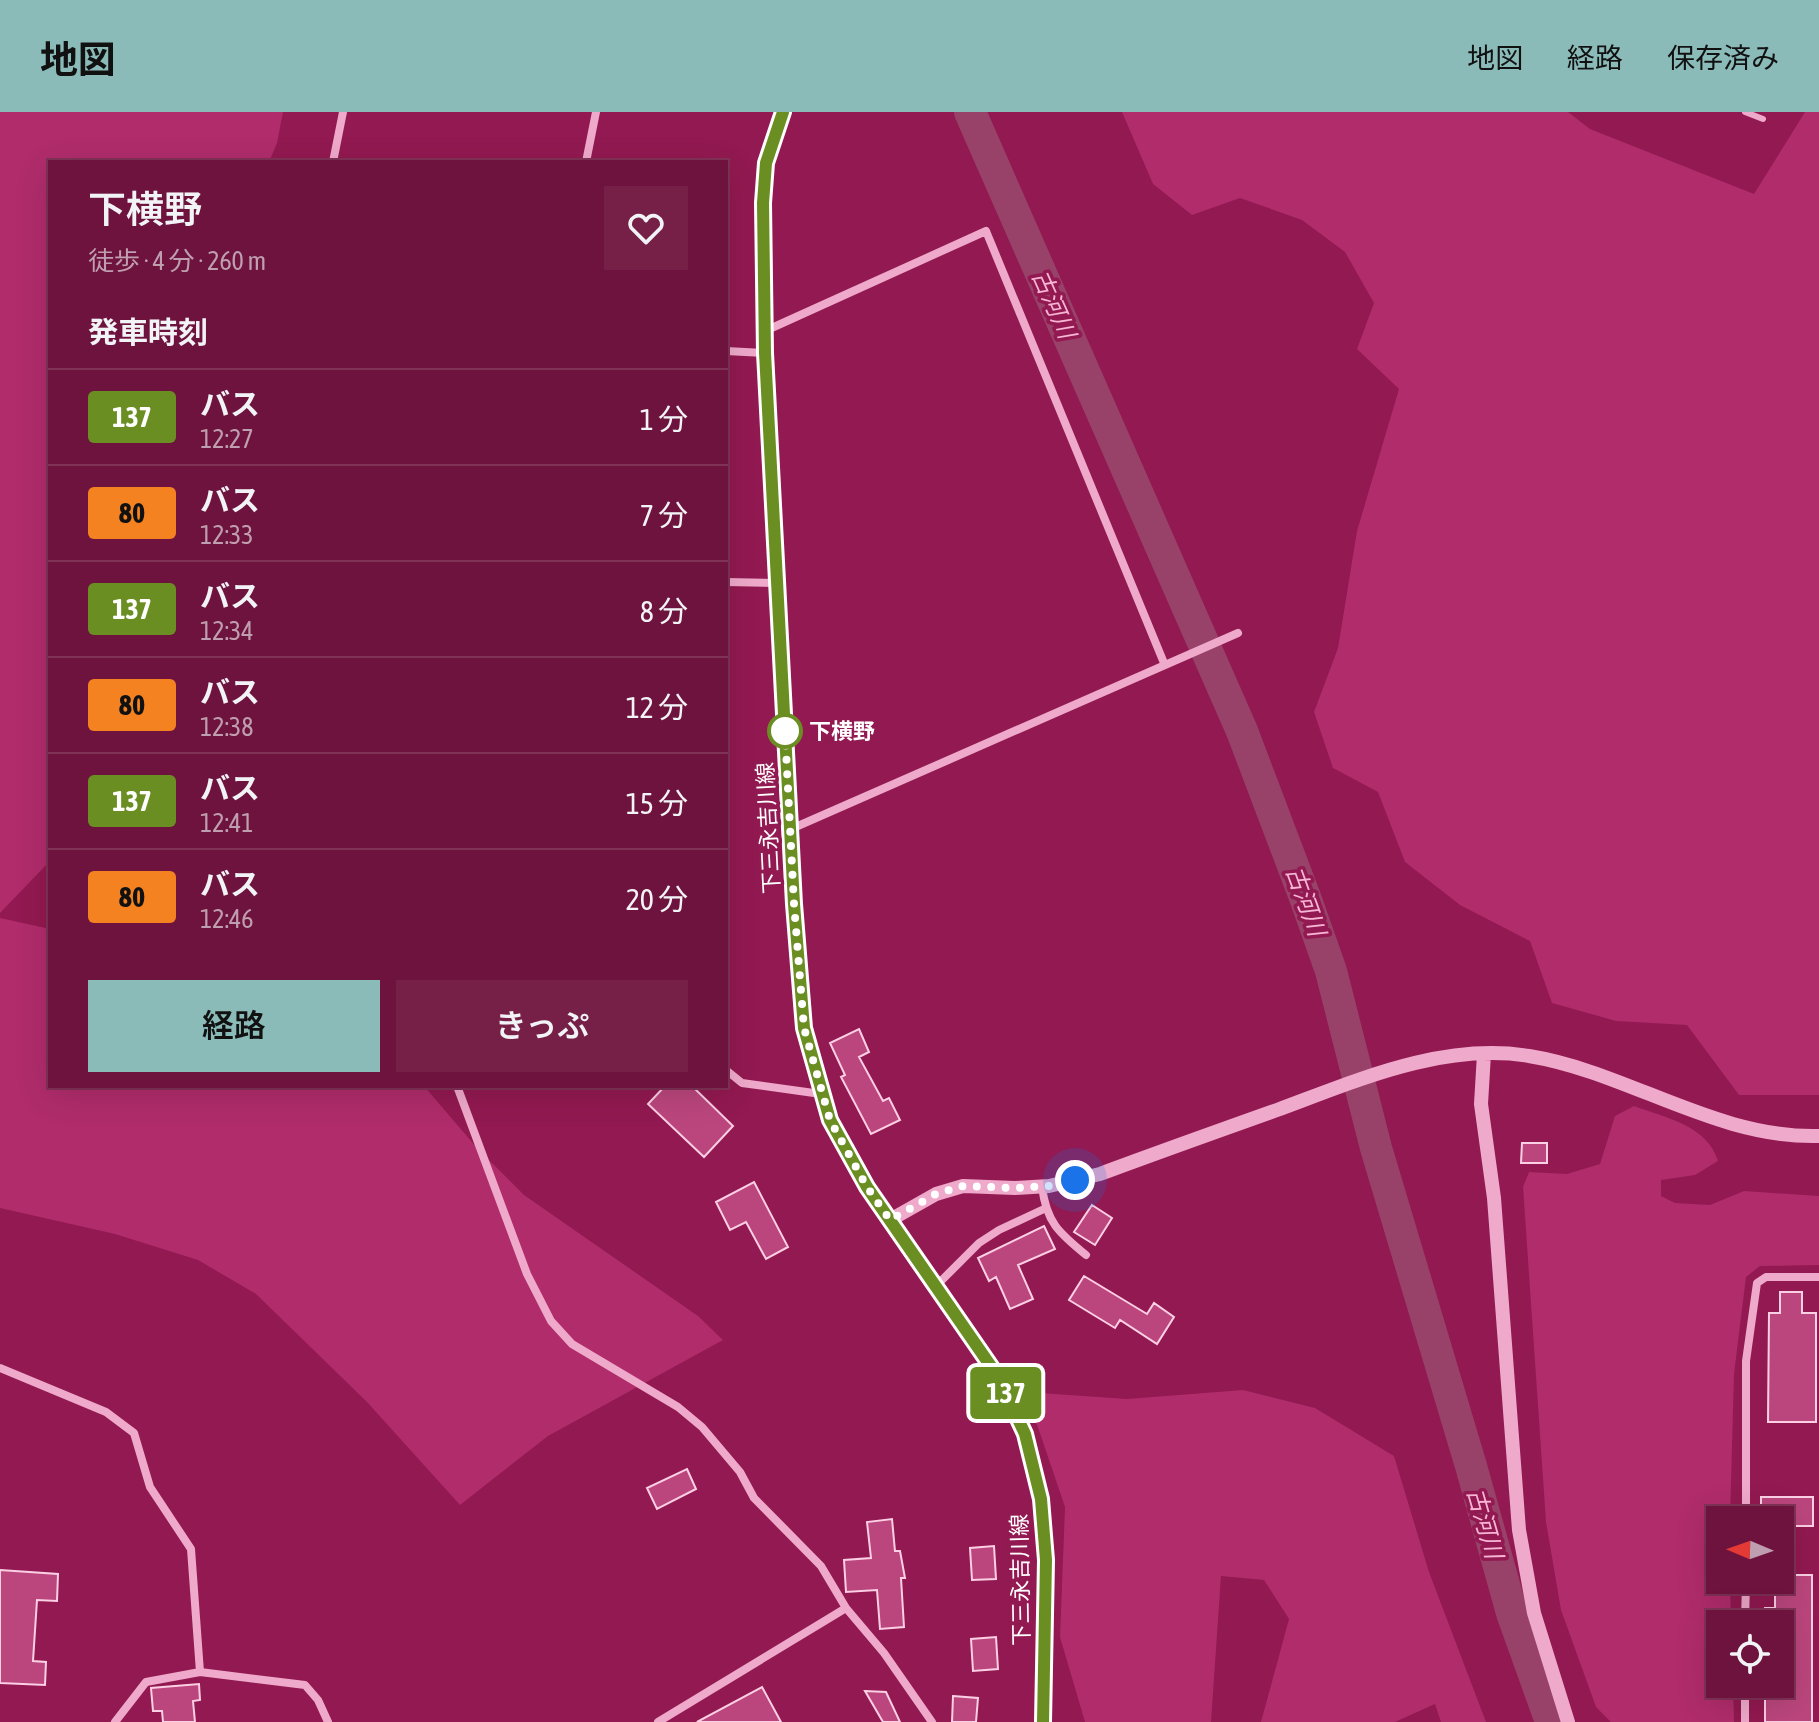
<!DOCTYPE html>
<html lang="ja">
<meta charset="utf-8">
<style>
:root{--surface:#6e133d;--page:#762048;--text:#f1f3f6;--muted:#bf9eb0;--line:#803257;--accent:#8bbbb9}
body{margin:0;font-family:"Asap Condensed","Noto Sans JP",sans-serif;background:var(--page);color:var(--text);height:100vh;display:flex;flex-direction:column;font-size:30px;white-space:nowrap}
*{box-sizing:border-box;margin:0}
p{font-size:26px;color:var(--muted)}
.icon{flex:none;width:44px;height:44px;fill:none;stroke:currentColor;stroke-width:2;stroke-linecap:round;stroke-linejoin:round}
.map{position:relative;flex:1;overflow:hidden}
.drawer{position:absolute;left:48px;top:48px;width:680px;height:928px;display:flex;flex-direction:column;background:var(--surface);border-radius:0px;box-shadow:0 8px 32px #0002,0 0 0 2px var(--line)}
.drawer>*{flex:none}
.badge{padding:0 16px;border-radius:6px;font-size:28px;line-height:52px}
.needle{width:52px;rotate:272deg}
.controls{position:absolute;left:1706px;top:1394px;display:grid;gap:16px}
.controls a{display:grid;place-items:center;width:88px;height:88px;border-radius:0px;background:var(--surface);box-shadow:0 8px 32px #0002,0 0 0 2px var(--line);font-size:40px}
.you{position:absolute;width:40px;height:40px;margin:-20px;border:6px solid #fff;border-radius:50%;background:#1a73e8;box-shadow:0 0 0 12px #1a73e833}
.map>.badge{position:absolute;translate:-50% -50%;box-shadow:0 0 0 4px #fff}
h2{padding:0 40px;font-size:30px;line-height:72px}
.round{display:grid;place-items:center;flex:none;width:84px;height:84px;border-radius:0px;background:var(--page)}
.head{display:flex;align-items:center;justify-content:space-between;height:136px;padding:0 40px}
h1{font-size:38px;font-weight:600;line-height:60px}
.button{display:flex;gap:16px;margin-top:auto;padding:16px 40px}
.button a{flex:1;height:92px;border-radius:0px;background:var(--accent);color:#111;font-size:32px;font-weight:600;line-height:92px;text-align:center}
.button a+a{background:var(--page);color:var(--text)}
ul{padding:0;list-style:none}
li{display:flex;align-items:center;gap:24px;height:96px;padding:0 40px;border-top:2px solid var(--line)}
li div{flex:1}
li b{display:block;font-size:30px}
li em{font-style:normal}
li .badge{min-width:88px;font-weight:700;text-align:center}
header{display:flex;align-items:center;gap:48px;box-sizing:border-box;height:112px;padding:0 40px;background:var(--accent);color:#111}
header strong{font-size:38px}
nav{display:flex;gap:44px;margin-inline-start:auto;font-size:28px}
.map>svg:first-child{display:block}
.green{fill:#b02c6b}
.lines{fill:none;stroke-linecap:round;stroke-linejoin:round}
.river{stroke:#984269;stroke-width:32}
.building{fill:#bb467d;stroke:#fbcfe4;stroke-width:2}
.service{stroke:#efa9ca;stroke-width:6}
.minor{stroke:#efa9ca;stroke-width:8}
.tertiary{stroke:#efa9ca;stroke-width:14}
.secondary{stroke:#fbd6e7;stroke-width:16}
.line-casing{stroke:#fff;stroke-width:18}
.line{stroke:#6b8e23;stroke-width:12}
.walk{stroke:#fff;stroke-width:8;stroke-dasharray:0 14.4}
.stop-dot{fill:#fff;stroke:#6b8e23;stroke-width:4}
.labels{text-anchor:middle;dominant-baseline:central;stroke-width:7;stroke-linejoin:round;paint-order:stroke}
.stop-label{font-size:22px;font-weight:bold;fill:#fff;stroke:#921951;text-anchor:start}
.street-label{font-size:22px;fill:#fff;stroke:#921951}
.water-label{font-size:24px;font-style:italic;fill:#f6b5d4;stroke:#921951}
</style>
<header>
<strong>地図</strong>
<nav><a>地図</a><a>経路</a><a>保存済み</a></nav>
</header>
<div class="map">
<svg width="1819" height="1610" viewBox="0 0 1819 1610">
<rect width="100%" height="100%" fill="#921951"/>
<path class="green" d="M0,0h283l-6,31 -8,19h-219v699l-50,52z
M1122,0h446l22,17 164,65 51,-82h14v983h-80l-52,-70 -71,-4 -64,-18 -22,-62 -70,-36 -55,-43 -27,-70 -45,-24 -19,-56 24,-64 19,-117 42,-142 -42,-40 17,-46 -29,-51 -43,-32 -62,-22 -48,17 -39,-31z
M0,806l50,11v157h374l53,62 47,47 174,121 25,24 -175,96 -88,69 -93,-103 -111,-108 -58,-34 -83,-26 -115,-26z
M1634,994c32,12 73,19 84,55l-23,14 -34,5v16l14,7 35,2 34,-14 75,5v69l-59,1 -14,11 -12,97 -4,146h-10v60h10l1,44h-11v60h13l1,38h-123l-15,-15 -35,-97 -15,-88 -23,-335 6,-15 38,2 33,-10 15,-48z
M1243,1278l72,18 79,48 35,116 57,150h-45l-6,-18 -40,18h-134l28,-103 -25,-39 -43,-4 -10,146h-126l-25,-85 5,-130 -39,-115 101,7z"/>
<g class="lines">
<path class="river" d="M970,0l272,619 64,169 25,71 45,177 95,318 41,147 39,109"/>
</g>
<path class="building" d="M859,917l10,23 -10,5 24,44 6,-3 11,22 -29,14 -30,-57 4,-2 -15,-32z
M665,974h27l41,40 -29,31 -56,-53z
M1522,1031h25v20h-26z
M754,1070l34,65 -22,12 -20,-37 -16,8 -14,-28z
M1092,1093l20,13 -17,27 -21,-13z
M1044,1114l11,23 -37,16 15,34 -23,10 -14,-32 -7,4 -11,-23z
M1084,1164l63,38 7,-11 20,14 -17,27 -37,-24 -5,8 -46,-28z
M1780,1180h22v21h14v109h-48l1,-109h11z
M687,1357l9,20 -39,20 -10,-21z
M1761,1385h52v29h-33v-6h-19z
M892,1407l3,32h5l5,27h-4l3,49 -24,2 -3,-39 -31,2 -2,-32 27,-2 -4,-36z
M994,1434l2,33 -24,1 -2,-32z
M0,1458l58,4 -1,27 -20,-1 -4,61 13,1 -1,23 -45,-2z
M1780,1463h32v147h-47v-38h15v-60h-15v-16h10v-28h5z
M996,1525l2,32 -25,2 -2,-32z
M199,1572l1,16 -7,1 2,21h-32l-1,-11h-9l-2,-23z
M762,1575l19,35h-84z
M865,1579l21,1 14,30h-17z
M953,1584l25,2 -2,24h-24z"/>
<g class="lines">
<path class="service" d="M1745,0l18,7"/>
<path class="minor" d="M333,50l10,-50
M586,50l10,-50
M765,219l221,-100 178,432
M726,239l39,2
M726,470l50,1
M791,717l447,-196
M726,958l16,13 79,11
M457,974l70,188 24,47 21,23 106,63 24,20 38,45 14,26 67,68 25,42 38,45 48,69
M1042,1074c4,36 17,47 44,69
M936,1174l43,-43 20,-13 45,-21
M0,1256l106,44 28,21 16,54 41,62 9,123
M1746,1408v-159l11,-78 9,-6h53
M1745,1512l1,-44
M115,1610l31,-40 54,-10 105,13 13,15 10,22
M658,1610l188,-114
M1745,1610v-38"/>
<path class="tertiary" d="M1484,942l-3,50 13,94 25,332 15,83 34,109
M890,1108l46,-26 27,-8 52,2 34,-2 51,-12c59,-22 118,-43 177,-64 79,-29 165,-68 252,-54 99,16 187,83 290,80"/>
<path class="secondary" d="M783,0l-17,51 -3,40 2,150 29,551 10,124 26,92 37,67 132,191 26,56 16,65 5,61 -3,162"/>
</g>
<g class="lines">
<defs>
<path id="line" d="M783,0l-17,51 -3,40 2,150 29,551 10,124 26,92 37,67 132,191 26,56 16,65 5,61 -3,162"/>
</defs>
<use href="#line" class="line-casing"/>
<use href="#line" class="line"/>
<path class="walk" d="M785,619l9,173 10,124 26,92 37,67 23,33 46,-26 27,-8 52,2 34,-2 26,-6"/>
</g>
<circle class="stop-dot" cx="785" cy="619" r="16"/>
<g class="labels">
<g class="stop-label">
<text x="809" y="619">下横野</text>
</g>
<g class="street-label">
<text transform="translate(768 716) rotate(-93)">下三永吉川線</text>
<text transform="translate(1020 1468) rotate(-91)">下三永吉川線</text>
</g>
<g class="water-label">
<text transform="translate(1054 192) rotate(66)">古河川</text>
<text transform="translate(1306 789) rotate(70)">古河川</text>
<text transform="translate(1485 1411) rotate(74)">古河川</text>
</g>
</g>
</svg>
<div class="controls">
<a><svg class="needle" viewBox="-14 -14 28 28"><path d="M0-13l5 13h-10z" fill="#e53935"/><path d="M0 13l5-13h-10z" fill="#bf9eb0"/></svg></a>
<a><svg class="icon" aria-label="locate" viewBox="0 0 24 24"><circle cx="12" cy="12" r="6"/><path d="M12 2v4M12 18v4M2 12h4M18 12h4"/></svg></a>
</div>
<div class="you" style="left:1075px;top:1068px"></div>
<b class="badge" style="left:1006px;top:1281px;background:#6b8e23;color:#fff">137</b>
<section class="drawer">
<div class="head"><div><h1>下横野</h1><p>徒歩 · 4 分 · 260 m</p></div><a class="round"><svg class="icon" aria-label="heart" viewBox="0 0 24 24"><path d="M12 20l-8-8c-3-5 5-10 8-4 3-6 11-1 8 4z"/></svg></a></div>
<h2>発車時刻</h2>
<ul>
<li><span class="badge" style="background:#6b8e23;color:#fff">137</span><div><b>バス</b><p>12:27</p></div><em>1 分</em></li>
<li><span class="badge" style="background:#f58220;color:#111">80</span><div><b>バス</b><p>12:33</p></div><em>7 分</em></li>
<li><span class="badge" style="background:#6b8e23;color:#fff">137</span><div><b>バス</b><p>12:34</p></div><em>8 分</em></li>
<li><span class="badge" style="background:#f58220;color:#111">80</span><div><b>バス</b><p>12:38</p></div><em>12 分</em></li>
<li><span class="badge" style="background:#6b8e23;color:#fff">137</span><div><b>バス</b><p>12:41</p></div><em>15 分</em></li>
<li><span class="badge" style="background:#f58220;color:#111">80</span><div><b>バス</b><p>12:46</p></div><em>20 分</em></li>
</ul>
<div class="button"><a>経路</a><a>きっぷ</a></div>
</section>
</div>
